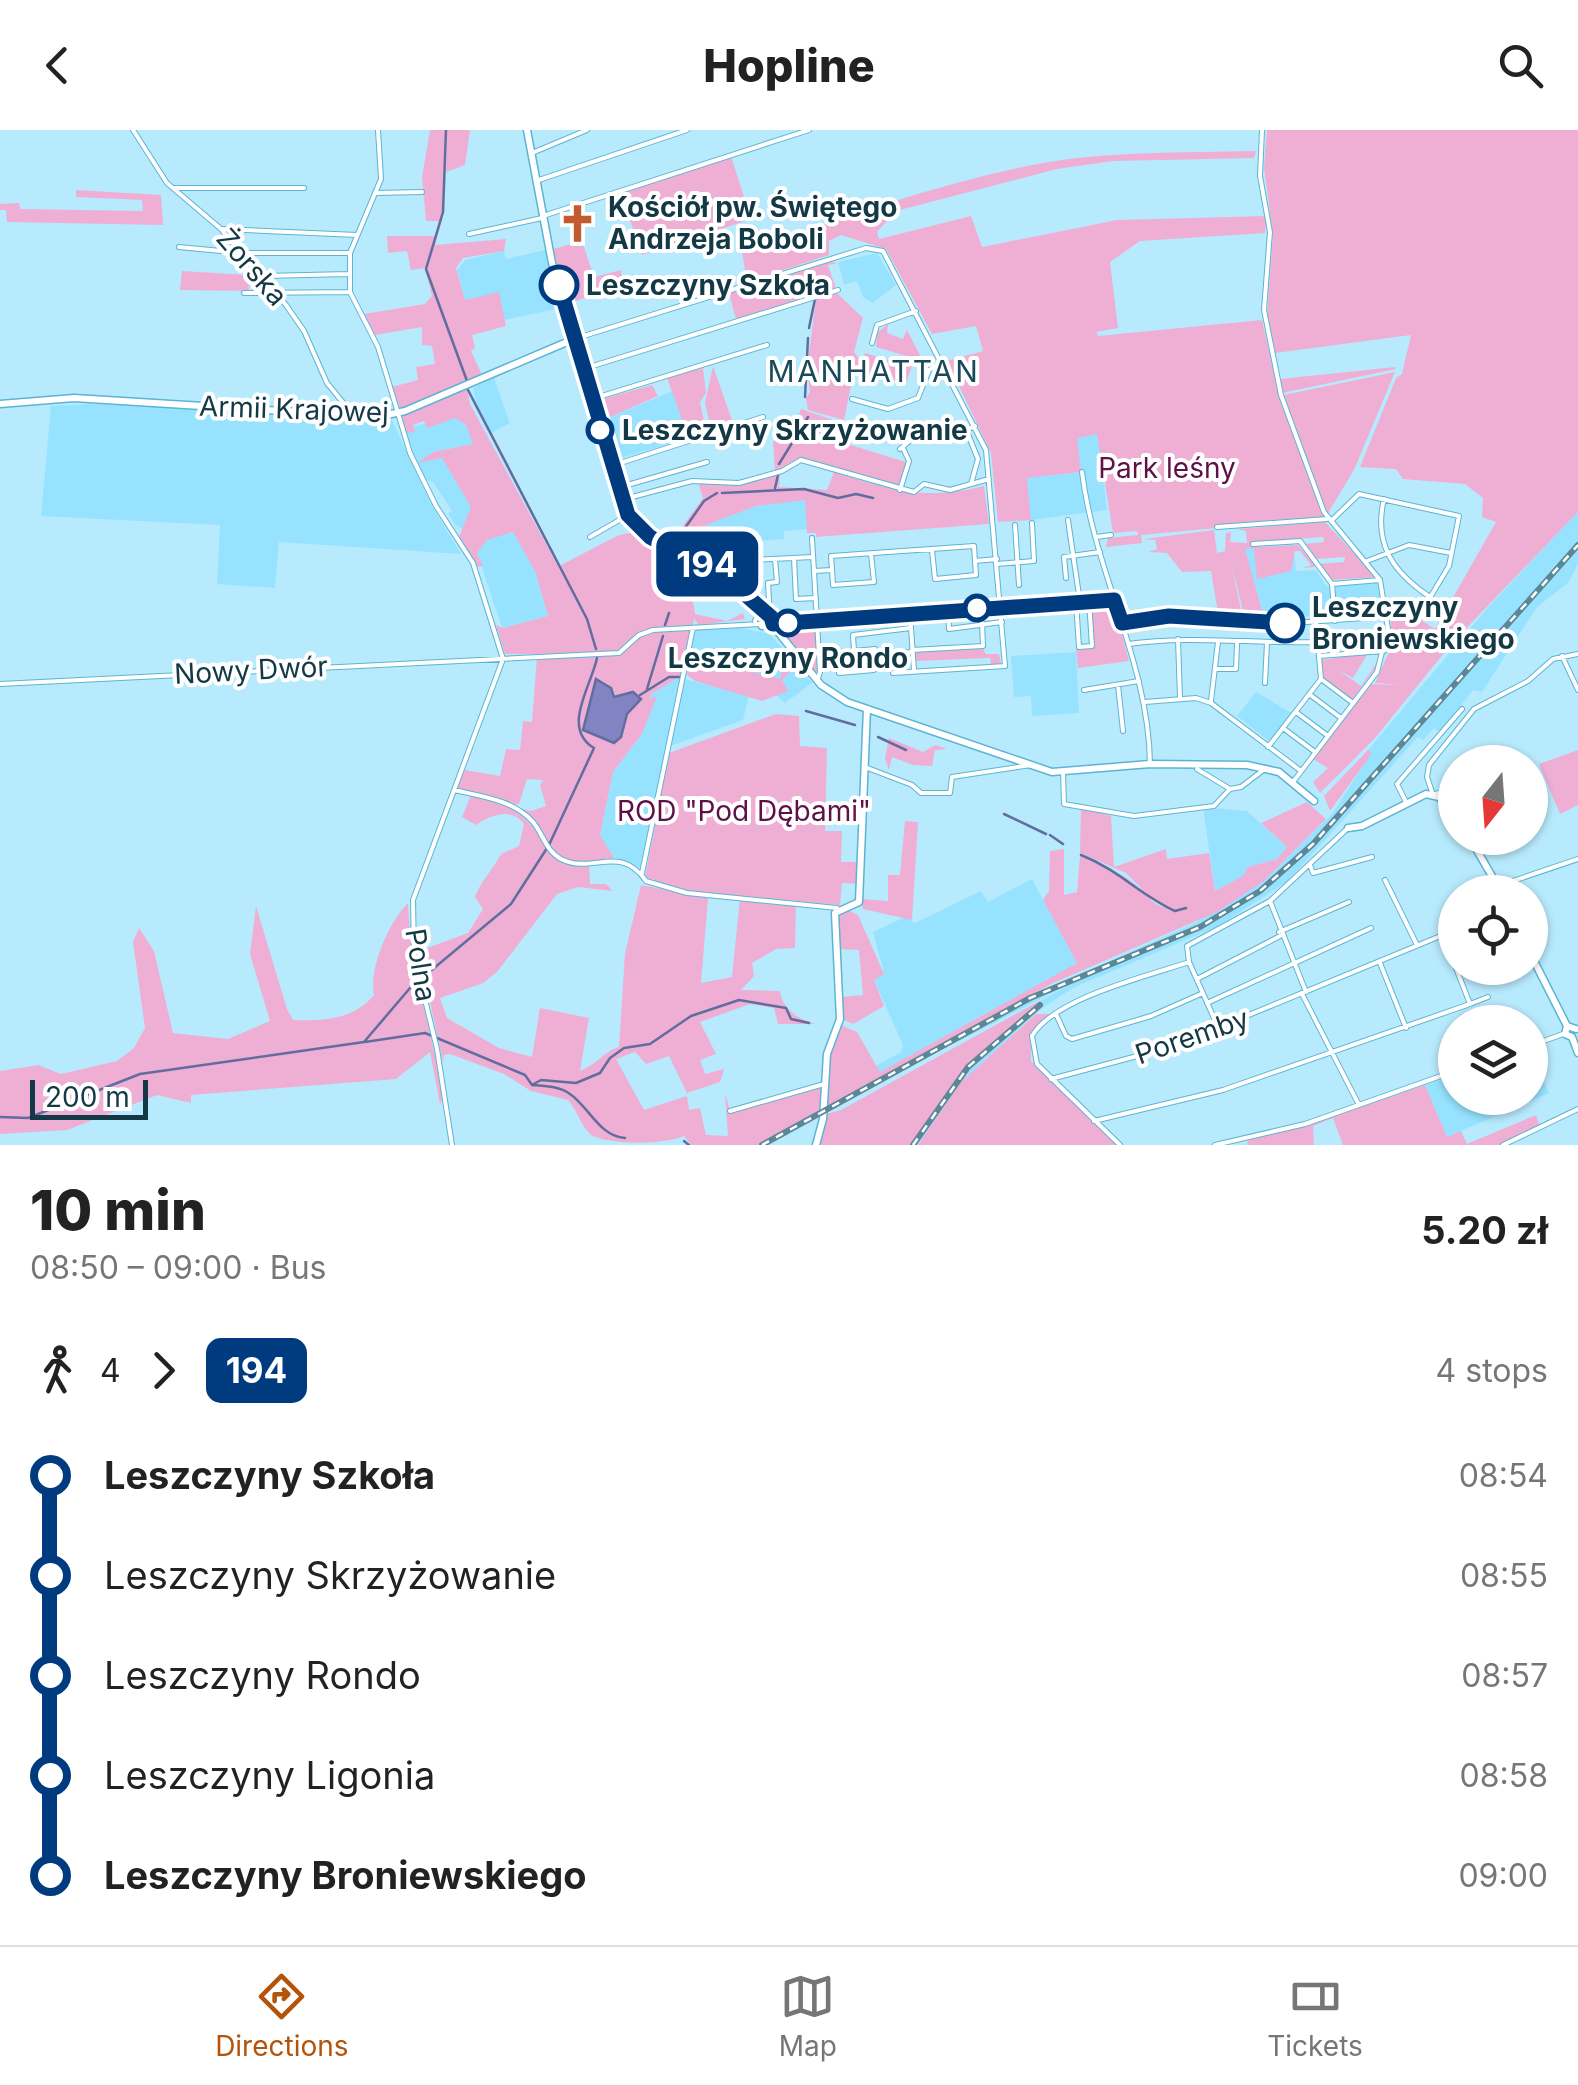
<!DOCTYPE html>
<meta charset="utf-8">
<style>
:root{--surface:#fff;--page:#f2f2f2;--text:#222;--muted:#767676;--line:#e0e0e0;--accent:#b45309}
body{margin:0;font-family:Inter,sans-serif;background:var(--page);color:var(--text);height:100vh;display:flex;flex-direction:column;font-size:38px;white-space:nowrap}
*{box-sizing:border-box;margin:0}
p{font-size:32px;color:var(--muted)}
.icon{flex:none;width:55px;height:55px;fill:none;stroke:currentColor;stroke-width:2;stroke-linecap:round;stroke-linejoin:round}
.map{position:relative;height:1015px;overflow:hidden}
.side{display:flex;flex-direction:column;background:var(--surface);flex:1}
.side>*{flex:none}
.badge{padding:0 20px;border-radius:15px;font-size:35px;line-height:65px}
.needle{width:65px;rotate:197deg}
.fabs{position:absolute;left:1438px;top:615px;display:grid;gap:20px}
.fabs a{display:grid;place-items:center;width:110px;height:110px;border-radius:50%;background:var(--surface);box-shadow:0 2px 8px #0004;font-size:50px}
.scale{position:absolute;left:30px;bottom:25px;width:118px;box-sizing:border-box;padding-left:10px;border:5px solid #143946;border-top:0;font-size:28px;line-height:35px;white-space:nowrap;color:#143946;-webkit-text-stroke:8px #fff;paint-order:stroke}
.map>.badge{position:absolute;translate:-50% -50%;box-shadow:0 0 0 5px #fff}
.legs{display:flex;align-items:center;gap:15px;height:110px;padding:0 30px;font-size:32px}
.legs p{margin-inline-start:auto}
.head{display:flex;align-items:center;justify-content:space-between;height:170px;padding:0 30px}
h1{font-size:55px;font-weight:800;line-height:75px}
ul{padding:0 30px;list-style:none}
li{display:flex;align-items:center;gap:35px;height:100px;font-size:38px}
li i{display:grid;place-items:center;width:15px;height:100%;margin:0 12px;background:currentColor}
li i::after{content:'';width:25px;height:25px;margin:-12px;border:8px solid;border-radius:50%;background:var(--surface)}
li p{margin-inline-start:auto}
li:first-child i{background:linear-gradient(#0000 50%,currentColor 0)}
li:last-child i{background:linear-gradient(currentColor 50%,#0000 0)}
header{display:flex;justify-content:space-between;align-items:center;height:130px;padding:0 30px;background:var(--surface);font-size:45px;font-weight:800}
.dock{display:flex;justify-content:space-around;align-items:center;height:140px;border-top:2px solid var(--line);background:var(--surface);font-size:28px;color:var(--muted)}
.dock a{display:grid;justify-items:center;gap:5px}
.dock .current{color:var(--accent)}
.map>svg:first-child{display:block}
.built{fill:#97e3ff}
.green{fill:#efafd5}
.water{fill:#8283c3;stroke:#616d9e;stroke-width:2.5}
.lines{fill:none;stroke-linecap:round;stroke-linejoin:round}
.stream{stroke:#616d9e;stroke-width:2.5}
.street-casing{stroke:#5cb4d3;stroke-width:6}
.secondary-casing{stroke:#5cb4d3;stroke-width:9}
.street{stroke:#fff;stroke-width:4}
.secondary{stroke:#fff;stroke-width:6}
.rail-casing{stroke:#5c8796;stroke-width:6}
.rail{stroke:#fff;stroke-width:2.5;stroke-dasharray:8;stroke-linecap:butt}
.line-1-casing{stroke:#fff;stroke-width:22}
.line-1{stroke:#003b80;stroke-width:15}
.stop-1-dot{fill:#fff;stroke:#003b80;stroke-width:5}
.labels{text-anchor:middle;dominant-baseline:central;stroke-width:8;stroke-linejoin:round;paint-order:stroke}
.poi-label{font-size:28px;font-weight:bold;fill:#143946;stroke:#fff;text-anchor:start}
.street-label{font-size:28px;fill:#143946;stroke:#fff}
.stop-label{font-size:28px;font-weight:bold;fill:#143946;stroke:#fff;text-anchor:start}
.park-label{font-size:28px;fill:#5e1047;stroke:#fff}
.neighbourhood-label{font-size:30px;letter-spacing:2.5px;fill:#1a4a59;stroke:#fff}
</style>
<header><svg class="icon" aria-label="back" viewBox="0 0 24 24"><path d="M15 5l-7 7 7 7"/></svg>Hopline<svg class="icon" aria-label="search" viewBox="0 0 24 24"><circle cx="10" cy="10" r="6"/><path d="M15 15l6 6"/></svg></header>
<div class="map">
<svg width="1578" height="1015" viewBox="0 0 1578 1015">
<rect width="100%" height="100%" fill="#b8eafd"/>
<path class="built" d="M545,120l15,58 -56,12 -5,-27 -34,7 -8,-30 8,-10 39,-9 2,8z
M877,123l19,32 -23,18 -10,-6 -6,-16 -13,4 -6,-23z
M494,248l16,45 -20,11 -11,-20 -6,-26z
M675,260l14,48 -78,23 -10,-40z
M91,274l300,14 41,88 29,48 -182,-12 -4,46 -58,-4 3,-59 -179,-9 10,-110z
M455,286l11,8 8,20 -41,8 8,1 32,55 -9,22 -9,-5 -7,-12 4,-2 -19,-29 -8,-2 -22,-51z
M1098,301l9,79 -76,10 -5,-42 54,-6 -3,-34z
M805,369l2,30 -23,2v8l-47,3 3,8 -15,6 -7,-20 -12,2 -3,-13 53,-19z
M1578,382v52l-10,19 -31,24 -55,85 -9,-2 -33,42 -6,-4 -11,12 -5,-3 -131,145 -69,44 -145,62 -32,21 -80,73 -43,63h-7l28,-45 41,-47 64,-54 47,-26 -334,172 248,-137 188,-84 71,-43 68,-67 38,-59 -1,-6 120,-143z
M514,402l21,39 13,45 -46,12 -25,-75 10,-14z
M1293,415l3,26 20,-1 10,16 53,-4 6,31 -121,5 -20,-69z
M736,497l34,7 42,49 -27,20 -33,-29 -62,-18 5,-26z
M1076,522l3,61 -47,3 -1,-20 -17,1 -3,-41z
M683,545l-43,192 -3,1 -29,-14 -8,-19 13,-63 29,-38 9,-40z
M684,549l65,16 -6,25 -73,26z
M1256,562l35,21 -22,28 -32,-25z
M1203,677l44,4 41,37 -11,11 -29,8 -4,9 -29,15z
M1032,749l45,84 -198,110 -3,-7 25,-14 2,-7 -29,-65 10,-7 -11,-41 32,-15 10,6 66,-32 7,11z
M1530,924l19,39 -102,44 -22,-52 30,-10v23h75z"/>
<path class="green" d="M430,0h15v6l-3,84 -7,25 71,-6 -2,12 -41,7 -7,10 9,32 34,-8 7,34 -34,9 3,13 -4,3 11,24 -81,35 -9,-23 26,-7 -2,-13 19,-3 -3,-18 -10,-1v-18l-47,8 -11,-21 61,-10 7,-8 -7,-28 -14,2 -4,-19 -19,2 -1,-17h48l4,-15h-13l-4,-44z
M447,0h23l-5,35 -19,7z
M1267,0h311v382l-125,130 -78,96 -55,55 -7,-11 15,-14 -15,-9 57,-75 33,1 -28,-2 15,-33 1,-31 25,-2 19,12 61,-107 -14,-5 1,-19 -18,-14 -62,-5 -7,-10 -36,-2 36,-89 6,-4 9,-39 -136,18 -8,-37 6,-82 -9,-66z
M1256,21l-2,7 -141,3 -56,8 -161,42 -19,21 2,7 92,-23 11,31 135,-27 150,-4 -2,17 -125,8 -30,21 8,66 -22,4 2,4 164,-16 17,76 116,-24 -41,98 -29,48 -184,17 1,8 -36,4 2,-9 30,-3 -1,-4 -24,2 -16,-99 -20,4 4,34 -54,6 4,42 -33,2 -7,-69 -44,-92 36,-10 -7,-25 -44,8 -46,-85 -45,-14 -12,6v14l-82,27 -5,-30c99,-33 198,-70 301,-89 69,-12 142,-10 213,-12z
M731,26l20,63 -109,36 -22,-63z
M76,60l85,5 2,30 -156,-3 -1,-12h-6v-6l19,-1 1,6 123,2 -1,-11 -66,-3z
M582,111l12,36 27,-7 2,17 -55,16 -15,-54z
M828,131l9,2 -9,2 8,24 -100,30 -7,-26z
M182,141l66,4 1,16 -69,-1z
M837,163l26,25 -9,34 7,9 -1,6 -5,-1 -11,54 -36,-10 -2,-12 4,-6 -3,-23 9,-70z
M888,194l-1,9 16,6 4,-9 16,31 -47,-14 1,-14z
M865,223l30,9 3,-7 16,5 -8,23 -45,-10z
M713,236l20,57 -22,7 -6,-27z
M1395,237l1,2 -114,24 -2,-14z
M703,238l3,25 -6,9 6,28 -18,6 -21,-58z
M652,255l6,11 -57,25 -6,-20z
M467,259l3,15 95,175 -4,-14 58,-30 18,-3 52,28 -2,20 19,11 1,10h-14l2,13 32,7 16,-8 2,6 -46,6 -5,-6 -11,56 -32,19 -1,5 7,-3 -15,38 -29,38 -13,63 14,23c-12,0 -27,6 -40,3 -27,-5 -34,-38 -56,-53l13,3 15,-5 -6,-21 3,-5 -16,-1 -8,25 -7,1 -55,-17 8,-18 35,6 6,-27 14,1 3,-29 9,1 5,-65 24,-3h-56l-9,-29 7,3 45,-12 -13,-45 -22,-39 -26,8 -10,13 6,13 -7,1 -17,-30 12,-30 -29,-49 -24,5 15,-11 40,-8 -7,-19 -11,-7 -28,10 -3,-7 -11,4 2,7 -11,1 -2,-18z
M801,279l53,18 -4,18 56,17 -8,26 -97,-31 -26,14 -2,-29 22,-15z
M780,342l-1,15 48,3 7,-18c58,18 89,29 150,14l5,38 -173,13v-4h-9l-2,-33 -49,6 -50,19 5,28 -29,-26 21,-29 -5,-16 33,3z
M1325,392l51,55 -45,3 -12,-16 25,-2 1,-5 -29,2 -11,-15 19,-2 -1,-5 -71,5 1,5 45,-2 18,20 -2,2 -11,1 8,-3 -11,-14h-5l-4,20 -34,8 -3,-31 -9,1 19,69 -3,-6 -18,-1 -12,-49 11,53 -24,-2 -7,-42 -29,1 -15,-19 -19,-1 9,-3 -2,-9 -11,-1 70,-9 3,23 8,-2 1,-18 5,-1 -1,10 17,1 -1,-12 -9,-2z
M644,398l41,3 29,33z
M1114,472l15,59 -51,7 -2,-19 17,-1 -2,-44z
M816,491l3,50 -3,4 -35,-46 4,-5z
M982,517l4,7h13l2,11h-10l-1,-7 -75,3v-10z
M1368,523l-15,25 -13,-7 21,15 17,-25 2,1 -29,39 -28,-22 -1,-19z
M690,526l90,23 4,-17 7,9 -9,9 6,11 -26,10 -67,-20 -8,-6z
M776,584l23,2 1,30 27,2 -2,83h17l-1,31h18l-1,22 -16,-1 -2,22 -154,-14 -41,-14 24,-124z
M889,608l34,14 12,-7 12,4 -12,1 -3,16 -19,-1 -21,-8 -3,13 -4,-12z
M1369,619l2,6 -41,56 -6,-15z
M1578,620v55l-18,9 -21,-50z
M471,665c18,5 37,10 52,22 24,20 26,52 66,49l1,18h16l7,7 -35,-4 -21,7 -60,78 -14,11 -43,15 7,20 52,30 33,9 8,-49 49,10 -9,53c16,-6 26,-21 39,-24l6,-93 16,-69 67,13 -7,85 31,-6 8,-79 56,6 -1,44 -19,1 -24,14 2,13 -13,14 39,1c2,18 18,28 35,33h-37l-4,-16 -24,-4 -50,18 16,32 -16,6 5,14 19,-5 -4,13 -33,11 -18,-37 -23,8 -11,-12 -19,7 28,51 43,-14 2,14 11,-2 6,27 22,1 -3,-43 5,18 91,-24 -2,25 -62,33h-66l-7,-9c-21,9 -75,9 -93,-1 -11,-10 -13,-24 -23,-35l-37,-9 -27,-17 -54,-20 -6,1 -1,7 -24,-111 49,-18 15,-24 -8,-12c4,-13 19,-29 26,-43l18,-8 5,-22c-13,-17 -33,-9 -48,1l-14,-8z
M1307,672l19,17 -62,62 -47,31 -166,72 -228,125 6,-58 12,-26 16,7 23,40 197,-109 -34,-63 6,-9 1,-40 14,-2v46l13,-3 3,-36c14,5 30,12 43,20 32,19 23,35 66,34h-14l-22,-10 -27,-27 -46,-20 1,-45 30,8 3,51 52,-18 1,10 42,-6 6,38 28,-15 5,-9 29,-8 10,-12 -26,-24z
M905,691l13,1 -6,98 -49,-11 -2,-10 27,2v-26h12z
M408,773c2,66 25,130 35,196l-3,5 -10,-52 -34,27 -205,16v8l-34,-8 -90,35 -67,4v-63l38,-6 23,9 56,-13 17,-13 11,-20 -12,-86 6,-14 15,23 19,82 55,6 42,-18 -20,-67 6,-48 31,103 6,11c31,1 60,0 81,-25 -5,-28 15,-73 34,-92z
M844,778l14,7 26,59 -10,6 10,26 -31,18 -11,-5 -1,-22 22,-2 -4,-45 -20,-1 -1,-38z
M1043,869l-81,73 -51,73h-93l8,-31 15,-4z
M1036,884h14l-19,19v28l86,84h-199l43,-63z
M1425,955l22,52 14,-6 6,13 69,-29 4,12 -40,18h-157l-10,-27 -20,8 1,19h-67l1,-6 61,-14z"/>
<path class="water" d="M596,549l15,9 3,9 19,-5 8,7 -14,15 -6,23 -7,6 -31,-13z"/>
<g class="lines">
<path class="stream" d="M446,0l-3,82 -17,57 41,112
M809,198l6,-29
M468,260l119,229 9,30
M805,267l3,-59
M779,334l29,-47
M775,358l3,-13
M722,363l82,-4 34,9 18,-4 17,4
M685,398l19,-27 13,-8
M665,495l4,-12
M647,559l16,-53
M640,565l29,-18h12
M806,581l49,14
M878,607l28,13
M1004,684l42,20
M1050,705l13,9
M1081,725c38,15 59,40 94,56l11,-3
M365,912l60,-9 100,42 7,10c13,1 27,1 38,9 19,13 29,42 55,44
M532,955l9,-5 35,3 24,-10 10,-15 14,-10 26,-4 41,-28 48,-16 47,8 5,11 18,4
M0,987l28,1 112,-44 224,-32 46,-54 101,-84 38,-59 45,-97c-33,-20 -3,-61 3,-90
M684,1011l5,4"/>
<defs>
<path id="street" d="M133,0l34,53 54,46 65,76 18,26 23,52 27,33
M378,0l3,49 -31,74v39l28,55 32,106 26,53 37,57 30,96 -90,241 1,54 23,95 15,96
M1262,0l-2,46 10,56 -6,78 17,85 43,117 56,68 8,49 -11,43 -84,110
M532,23l55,-23
M536,51l151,-51
M173,58h131
M375,63l47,-1
M543,86l266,-86
M222,99l135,6
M469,104l73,-16
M179,117l63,6h108
M264,146l85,-2
M244,163l106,-1
M574,209l292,-91 17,3 103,199 19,216 -112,7
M872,213l5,-18 39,-14
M583,239l255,-79
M592,269l175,-54
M852,269l36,10 30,-11 11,-28 13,-8
M967,302l11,27 -7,25
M900,319l25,-21 27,8 23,-10
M611,336l152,-49
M1082,342c12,99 67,191 68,292
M617,358l90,-26
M900,360l9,-29 -6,-13
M1384,369c-11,46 10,74 46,98
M621,370l71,-19 47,2 43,-12 19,-11 113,32 10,-8 26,6 39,-11
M1068,390l12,82
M1015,395l4,60
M1217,397l110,-8
M590,407l38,-22
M1096,407l15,-2
M812,408l8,134 -3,9
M1253,414l47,-3 32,43 3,37
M932,420l3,29 41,-4 -1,-14
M794,428l2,41 20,-1
M754,430l59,-3
M1367,431l42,-16 42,8
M997,434l37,-3 -2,-38
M832,440l1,15 41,-3 -3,-28
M814,441l18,-1 -1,-14 143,-10 1,15 22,-2
M1066,448l-2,-21 36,-5
M1332,454l48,-4
M1076,472l3,45 13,-1 -3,-45
M948,480l1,19 53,-7
M910,483l4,58
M770,486l-2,-33 9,-1 -2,-23
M775,489l340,-19
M755,491l3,-7
M1121,493l48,-7 124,7 127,-9 29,-48 10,-50 -100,-22 -28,27
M773,494l20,-3
M1178,509l2,59
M1128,514c62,-9 126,0 190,-2
M912,520l71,-4 -1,-23
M837,522l2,21 35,-3 1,-21 -21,2
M819,523l35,-2 -1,-16 58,-7
M877,524l35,-2
M1319,526l65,-5
M1562,526l16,34
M1217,539h19l1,-26
M1321,549l32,24
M1265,553l2,-40
M0,554l619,-31 20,-18 14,-5 107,-6
M1118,555l5,46
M1084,560l55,-9
M1309,564l32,24
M1211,571l7,-59
M1145,572l51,-4 15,5 90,68
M1296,582l32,24
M1283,598l32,24
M1268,617l53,-68 -5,-57
M865,637l47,18 9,8h29l2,-16 79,-12
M1197,639l33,20
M1063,643l1,31 70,12 80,-10 16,-17 11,-2 25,-19
M1530,653l10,24
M1455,657l-22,8 -6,-18 2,-12 45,-56 54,-28 25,-22 25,-5
M454,660c26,6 60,10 79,32 10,12 13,29 28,37 31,16 59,-16 85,22l41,12 150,15
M1407,674l-10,-20 65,-75
M1310,735l3,8 59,-16
M642,743l51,-245
M1385,750l32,65
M1498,756l80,-27
M1270,771l36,91
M1279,802l70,-30
M1442,805l13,30
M1380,833l26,65
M1197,849l83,-43
M1302,864l57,111
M1207,873l164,-75
M1470,874l18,-7
M1056,884l10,22 6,3 79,-23 52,-23
M1218,897l-29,-65 -2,-16 83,-45 78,-73
M1530,916l33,-12
M1051,949l120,-32 284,-117
M730,981l94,-27
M1094,991l129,-31 247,-86 -14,-36
M1120,1015l-83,-81 -5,-28c22,-38 116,-60 157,-74
M1215,1015l90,-21 150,-53
M1503,1015l75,-36"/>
<path id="secondary" d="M527,0l25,133 74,249 24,25 49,23 32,22 41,36 2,9 47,58 26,17 205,70 98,-8 97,1 32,7 35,29
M0,274l74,-6 304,19 27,-6 169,-72
M766,486l-4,10 10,-1
M1348,698l14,-2 64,-32 13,3 16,20
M1470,708l31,54
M1530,823l37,73 -2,8 7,3 6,16
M1567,896l9,3
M816,1015l7,-26 4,-65 13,-35 -5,-106 24,-11 8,-193"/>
</defs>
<use href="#street" class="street-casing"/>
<use href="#secondary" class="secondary-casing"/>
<use href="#street" class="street"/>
<use href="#secondary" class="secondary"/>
<defs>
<path id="rail" d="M762,1015l268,-147 170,-71 60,-36 53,-47 265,-299
M913,1015l55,-78 72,-62"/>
</defs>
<use href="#rail" class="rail-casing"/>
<use href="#rail" class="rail"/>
</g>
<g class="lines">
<defs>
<path id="line-1" d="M559,155l69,230 22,22 73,38 48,42 2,7 341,-24 8,23 47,-7 116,7"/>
</defs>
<use href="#line-1" class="line-1-casing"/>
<use href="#line-1" class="line-1"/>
</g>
<defs>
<symbol id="church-bare" viewBox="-9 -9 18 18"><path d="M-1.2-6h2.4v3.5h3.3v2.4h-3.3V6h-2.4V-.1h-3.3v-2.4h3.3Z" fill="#c25c2e" stroke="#fff" stroke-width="2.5" paint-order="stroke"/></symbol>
</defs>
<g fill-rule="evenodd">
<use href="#church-bare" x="550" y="66" width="55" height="55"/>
</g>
<g class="stop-1-dot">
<circle cx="559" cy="155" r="18"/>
<circle cx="600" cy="300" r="12"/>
<circle cx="977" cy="478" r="12"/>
<circle cx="788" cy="493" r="12"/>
<circle cx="1285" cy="493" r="18"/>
</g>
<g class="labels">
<g class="poi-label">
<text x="608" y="77">Kościół pw. Świętego<tspan x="608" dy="32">Andrzeja Boboli</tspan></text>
</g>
<g class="street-label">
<text transform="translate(252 137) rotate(49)">Żorska</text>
<text transform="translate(294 279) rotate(2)">Armii Krajowej</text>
<text transform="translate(251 540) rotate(-3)">Nowy Dwór</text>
<text transform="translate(421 835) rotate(81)">Polna</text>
<text transform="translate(1192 906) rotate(-19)">Poremby</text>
</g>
<g class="stop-label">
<text x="586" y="155">Leszczyny Szkoła</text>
<text x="622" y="300">Leszczyny Skrzyżowanie</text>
<text x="1312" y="477">Leszczyny<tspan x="1312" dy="32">Broniewskiego</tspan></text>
<text x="788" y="528" text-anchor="middle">Leszczyny Rondo</text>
</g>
<g class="park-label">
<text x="1167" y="338">Park leśny</text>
<text x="744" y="681">ROD "Pod Dębami"</text>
</g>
<g class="neighbourhood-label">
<text x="874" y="241">MANHATTAN</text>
</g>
</g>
</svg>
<div class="fabs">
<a><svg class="needle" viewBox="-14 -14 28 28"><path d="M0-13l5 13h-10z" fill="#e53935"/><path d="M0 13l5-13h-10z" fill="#767676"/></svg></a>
<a><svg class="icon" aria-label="locate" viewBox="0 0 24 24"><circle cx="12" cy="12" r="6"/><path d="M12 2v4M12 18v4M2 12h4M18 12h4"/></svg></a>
<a><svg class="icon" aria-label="layers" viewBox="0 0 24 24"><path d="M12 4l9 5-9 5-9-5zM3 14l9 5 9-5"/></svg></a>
</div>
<div class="scale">200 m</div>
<b class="badge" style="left:707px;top:434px;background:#003b80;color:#fff">194</b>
</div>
<section class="side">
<div class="head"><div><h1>10 min</h1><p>08:50 – 09:00 · Bus</p></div><b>5.20 zł</b></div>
<div class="legs"><svg class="icon" aria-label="walk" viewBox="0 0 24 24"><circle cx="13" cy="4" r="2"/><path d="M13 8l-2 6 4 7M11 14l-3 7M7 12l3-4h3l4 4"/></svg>4<svg class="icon" aria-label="forward" viewBox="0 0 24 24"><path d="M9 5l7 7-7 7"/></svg><b class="badge" style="background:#003b80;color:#fff">194</b><p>4 stops</p></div>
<ul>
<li><i style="color:#003b80"></i><b>Leszczyny Szkoła</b><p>08:54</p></li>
<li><i style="color:#003b80"></i><span>Leszczyny Skrzyżowanie</span><p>08:55</p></li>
<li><i style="color:#003b80"></i><span>Leszczyny Rondo</span><p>08:57</p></li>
<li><i style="color:#003b80"></i><span>Leszczyny Ligonia</span><p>08:58</p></li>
<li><i style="color:#003b80"></i><b>Leszczyny Broniewskiego</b><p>09:00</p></li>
</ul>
</section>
<nav class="dock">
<a class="current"><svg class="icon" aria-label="directions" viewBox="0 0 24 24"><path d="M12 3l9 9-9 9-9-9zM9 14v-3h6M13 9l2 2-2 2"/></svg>Directions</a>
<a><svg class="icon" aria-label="map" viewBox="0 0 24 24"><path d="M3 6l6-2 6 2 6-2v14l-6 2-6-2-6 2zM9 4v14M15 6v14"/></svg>Map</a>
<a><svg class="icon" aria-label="tickets" viewBox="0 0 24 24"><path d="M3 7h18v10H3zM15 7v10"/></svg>Tickets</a>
</nav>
